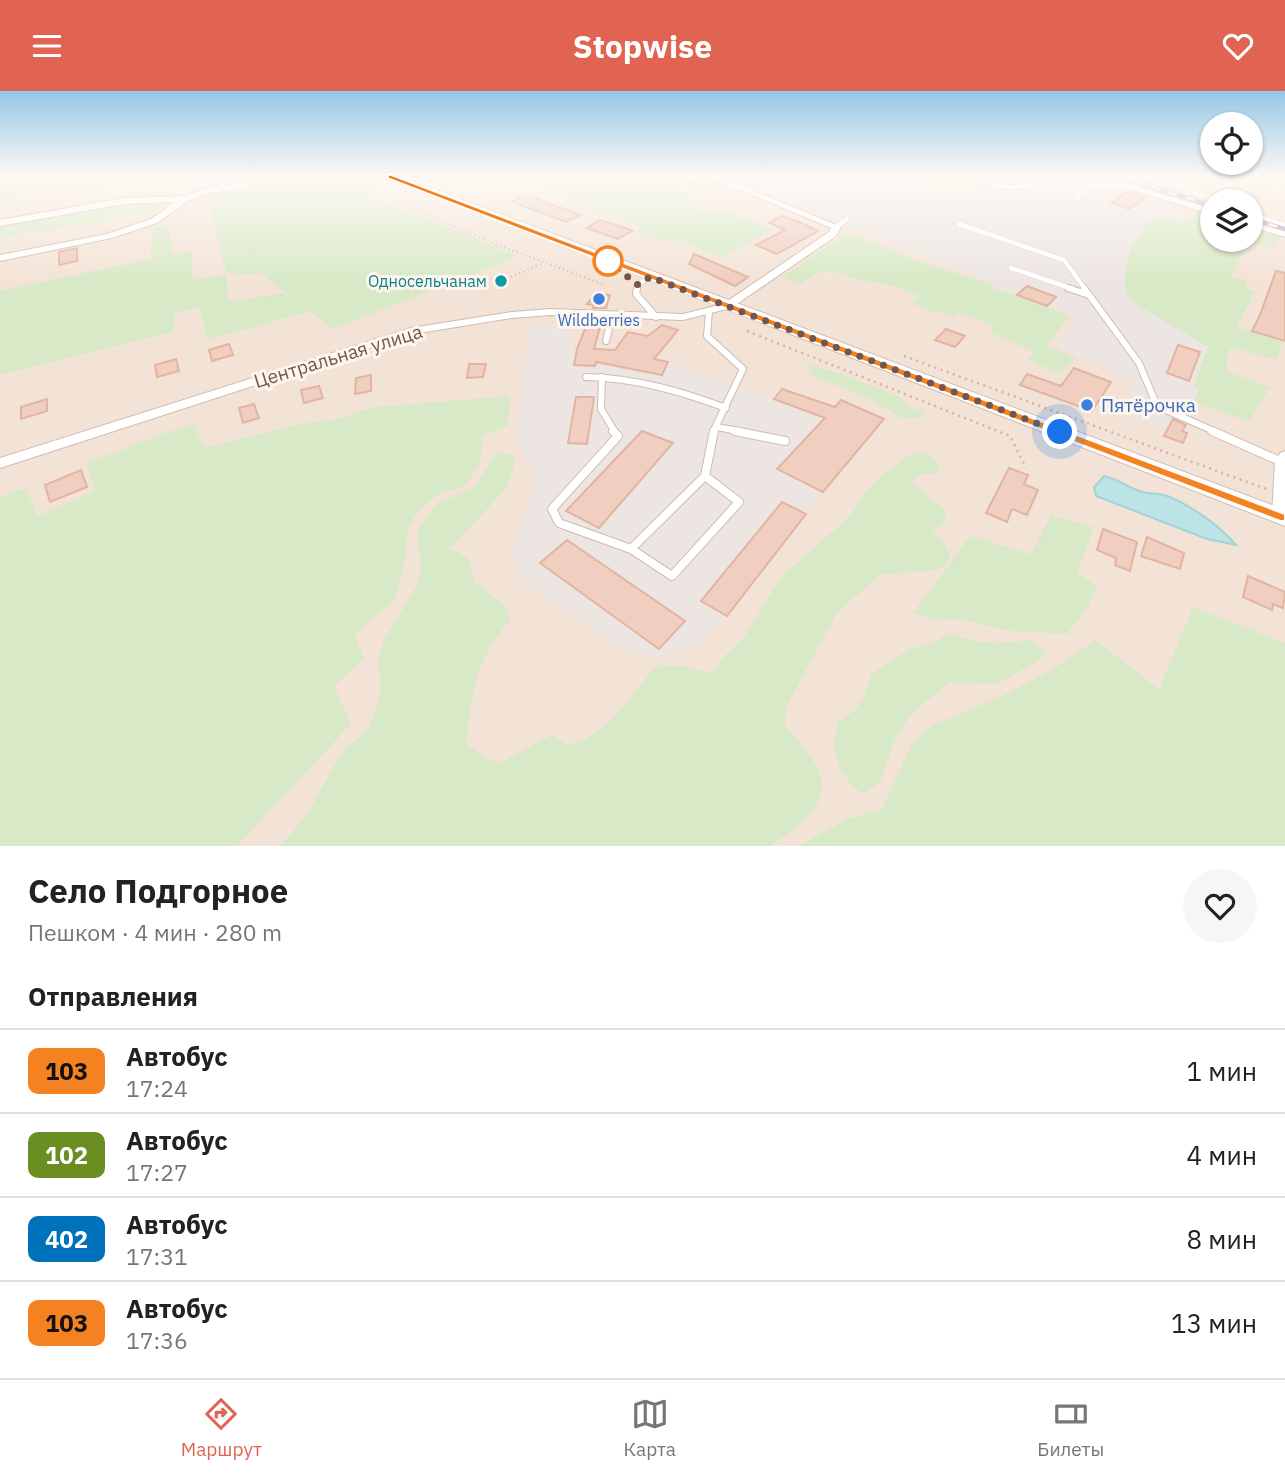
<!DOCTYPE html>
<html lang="ru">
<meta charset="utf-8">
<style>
:root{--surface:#fff;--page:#f6f6f6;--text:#222;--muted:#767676;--line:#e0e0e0;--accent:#e06451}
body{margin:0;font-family:"IBM Plex Sans",sans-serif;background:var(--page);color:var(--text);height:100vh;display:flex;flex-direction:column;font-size:26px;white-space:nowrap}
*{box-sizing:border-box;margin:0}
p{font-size:23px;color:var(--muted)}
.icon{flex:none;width:38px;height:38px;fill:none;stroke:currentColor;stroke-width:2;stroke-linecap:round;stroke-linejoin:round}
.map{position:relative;height:755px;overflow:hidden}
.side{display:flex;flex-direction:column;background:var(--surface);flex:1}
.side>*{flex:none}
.badge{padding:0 14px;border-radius:10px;font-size:24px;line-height:46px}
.buttons{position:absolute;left:1200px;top:21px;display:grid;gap:14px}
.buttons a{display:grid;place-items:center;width:63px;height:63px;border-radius:50%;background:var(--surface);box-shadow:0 2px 5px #0004;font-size:35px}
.you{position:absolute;width:35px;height:35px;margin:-18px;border:5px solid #fff;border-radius:50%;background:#1a73e8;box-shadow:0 0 0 10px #1a73e833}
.map>.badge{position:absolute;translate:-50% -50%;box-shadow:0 0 0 4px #fff}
h2{padding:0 28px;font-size:26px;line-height:63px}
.round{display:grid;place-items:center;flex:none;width:74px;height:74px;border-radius:37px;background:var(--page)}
.headline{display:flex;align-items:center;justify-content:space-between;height:119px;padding:0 28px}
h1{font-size:33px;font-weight:700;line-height:52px}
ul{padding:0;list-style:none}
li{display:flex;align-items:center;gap:21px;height:84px;padding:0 28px;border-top:2px solid var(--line)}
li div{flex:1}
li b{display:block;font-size:26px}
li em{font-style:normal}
li .badge{min-width:77px;font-weight:700;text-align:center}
header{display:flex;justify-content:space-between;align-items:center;height:91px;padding:0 28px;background:var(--accent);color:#fff;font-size:32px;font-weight:700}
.tab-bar{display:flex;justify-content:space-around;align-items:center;height:98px;border-top:2px solid var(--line);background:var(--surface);font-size:19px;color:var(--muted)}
.tab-bar a{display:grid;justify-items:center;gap:4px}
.tab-bar .on{color:var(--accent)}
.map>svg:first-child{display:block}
.residential{fill:#f3e3d6;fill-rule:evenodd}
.industrial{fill:#ece5e1}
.green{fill:#d7e9c6}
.water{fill:#bce3e5;stroke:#a3d3d6;stroke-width:2}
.building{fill:#f0cec0;stroke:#e2b4a1;stroke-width:2}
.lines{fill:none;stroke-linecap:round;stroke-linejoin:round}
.service-far2-casing{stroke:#cfbbb0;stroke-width:5}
.service-far1-casing{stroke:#cfbbb0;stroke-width:8}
.service-casing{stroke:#cfbbb0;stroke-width:10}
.minor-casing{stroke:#cfbbb0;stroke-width:2}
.secondary-casing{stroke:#d2baae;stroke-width:2}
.path-far1{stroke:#d5b2a3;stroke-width:2;stroke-dasharray:1 3.5;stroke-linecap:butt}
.path{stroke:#d5b2a3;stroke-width:2.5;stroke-dasharray:2 4.5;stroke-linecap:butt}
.service-far2{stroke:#fff;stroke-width:4.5}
.service-far1{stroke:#fff;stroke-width:6}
.service{stroke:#fff;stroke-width:8}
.minor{fill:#fff;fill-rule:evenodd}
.secondary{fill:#fff;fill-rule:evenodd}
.rail-casing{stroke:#b4a5c5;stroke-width:4.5}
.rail{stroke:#fef6ed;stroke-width:2.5;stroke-dasharray:9;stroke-linecap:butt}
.line{fill:#f58220;stroke:#fff;stroke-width:2}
.walk{stroke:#74574c;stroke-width:7;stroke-dasharray:0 12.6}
.stop-dot{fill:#fff;stroke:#f58220;stroke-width:3.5}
.culture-dot{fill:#0f9aa8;stroke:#fef6ed;stroke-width:2.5}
.shop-dot{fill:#3f7fe0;stroke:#fef6ed;stroke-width:2.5}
.labels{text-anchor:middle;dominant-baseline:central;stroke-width:6;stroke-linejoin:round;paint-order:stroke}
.far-culture-label{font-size:16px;fill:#0d838f;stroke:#fef6ed;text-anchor:end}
.far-shop-label{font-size:16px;fill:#366cbe;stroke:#fef6ed}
.street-label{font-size:19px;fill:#74574c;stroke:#fef6ed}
.shop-label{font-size:19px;fill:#366cbe;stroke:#fef6ed;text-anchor:start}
</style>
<header><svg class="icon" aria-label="menu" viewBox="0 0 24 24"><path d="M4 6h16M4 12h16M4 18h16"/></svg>Stopwise<svg class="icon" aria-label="heart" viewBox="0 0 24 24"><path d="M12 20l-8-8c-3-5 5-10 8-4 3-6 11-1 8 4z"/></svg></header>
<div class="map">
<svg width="1285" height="755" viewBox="0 0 1285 755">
<rect width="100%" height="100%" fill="#fcf2e7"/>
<path class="residential" d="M0,85h1130l12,4 2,-4h141v670h-1285zM1213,110h38v39h-38z"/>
<path class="industrial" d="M779,85h113l58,23 11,-6 10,4h20l15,-8 16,1 23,-14h47l83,24 -33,26 -16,33 1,36 5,7 76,45 -15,39 7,3 -9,21 -6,28 -69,-26 20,-31 -79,-33 21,-33 -83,-28 2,-3 -243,-95z
M570,233l-3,17 10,8h21l70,13 157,55 16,-17 43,19 -61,73 -96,124 -30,29 -27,11 -39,-2 -107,-72 -12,-29 24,-71 -20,-45 11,-80 1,-31z"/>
<path class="green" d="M26,85h85l-13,4 1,5 -30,7 -3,-5 -49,11 -2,7 -15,3v-25z
M304,85h20l194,80 -185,73 -23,-18 -103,29 -7,-33 -26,6 -1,19 -173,43v-84l151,-32v-30l18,-5 3,31 20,-4v29l34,-5 3,27 54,-9 18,12 -40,-32 -23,2 -12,-3 -20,-78z
M527,85h116l58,23 -11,6 19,7 7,-3 58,20 -53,29 -36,-16 -27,-2 -21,-9 6,-4 -74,-26 -9,-11z
M1164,85h121v9l-16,-3 -5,11 -13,15v-7h-23z
M165,112l-10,9 -155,26v-13l125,-21z
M1195,122l18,5v22h38v-11l30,9 -10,10 -21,-6 -20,34 17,5 -3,7 11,3 -18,36 46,15 -7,18 -46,-13 -4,24 44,16 -21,35 -55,-20 5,-12 -6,-3 15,-40 -76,-45c-19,-27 3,-69 25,-88l29,9z
M847,142l75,29 69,22 2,4 77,28 -23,29 28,13 -15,16 -32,-15 7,-7 -45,-20 3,-6 -33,-14 -5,5 -16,-6 -5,2 -22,-10 7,-7c-19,-8 -32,-13 -52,-15 -16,-2 -31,-13 -48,-8 -7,2 -13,8 -19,11l-18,-7z
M815,274l84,31 7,9 18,7 -5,7 -17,-1 -29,-17 -61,-26 -3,-8z
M510,305l-2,29 -25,11 -4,29 -14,21 -26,8 -21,17 -10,18 -3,32 -11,39 -39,35 9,23 -30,28 17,38 -114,122h-237v-349l26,-9 12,28 57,-25 -8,-28 106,-40 12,25 94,-24 35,-4 40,-13z
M496,361l20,4 -8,31 -58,61 18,10 7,24 29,23 7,14c-37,43 -38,71 -45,125l32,20 54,-29 16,10c40,-8 63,-51 89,-80l28,1 27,8 11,-17 20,-18 38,-62 68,-60 18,-27 25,-23 21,-14h13l10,7 4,13 -23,2 -5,8 34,28 -1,12 -14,8 11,9 8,15 -6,12 -20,5 -43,2 -44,39 -51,94 -1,19c53,54 49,79 -15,120h-490l27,-31 35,-63 27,-23 12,-35 -3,-36 6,-18 35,-58 1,-20 -3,-32 21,-27 37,-16z
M1051,424l43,12 -17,46 20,13 -9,21 -21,27 -56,-3 -50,-11 -30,-1 -18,-6 57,-77 61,18z
M1193,516l92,36v203h-487l52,-28 31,-8 32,-68 20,-17 65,-27 54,-28 43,-30 64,49z
M950,542l26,9 21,1 34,-3 15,10 -8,11 -41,23 -48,-1 -38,31 -15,24 -15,42 -17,15c-26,-19 -36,-44 -25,-74 22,-12 26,-23 32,-47l39,-25 22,-6z"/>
<path class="water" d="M1104,385c14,3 22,10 35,15 11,4 19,1 31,6 23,10 50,29 66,48l-29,-6 -111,-43 -2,-9z"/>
<path class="building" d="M675,85h30l15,8 -12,6z
M1127,101l18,6 -16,11 -18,-6z
M527,104l37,14 17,6 -15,7 -54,-20z
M782,125l17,6 19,9 -41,23 -21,-9 29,-15 -16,-7z
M599,129l18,5 15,6 -14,8 -31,-11z
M77,157v13l-18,4v-13z
M694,163l54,23 -13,9 -46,-22z
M1276,180l9,2v68l-33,-10 8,-16z
M1027,195l29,11 -9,9 -30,-11z
M596,202l14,2 -4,13h-13l1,-3 -7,-1z
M589,228l13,1 -8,29 21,1 13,-18 20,4 14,-11 16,5 -24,29 14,3 -6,13 -66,-13 -1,4 -21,-1 3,-16z
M946,238l19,7 -10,11 -20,-7z
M229,253l4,11 -21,6 -3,-11z
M1178,254l22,7 -11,29 -22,-8z
M176,268l3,12 -22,6 -2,-12z
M469,273h17l-3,13 -16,1z
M1074,277l37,14 -19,29 -72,-26 7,-11 34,12z
M371,284v16l-16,3 1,-16z
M319,295l4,12 -19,5 -3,-13z
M782,298l53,18 6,-7 43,19 -61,73 -46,-23 48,-51 -51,-19z
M576,306h18l-7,47 -19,-1z
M47,308v12l-26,8v-12z
M254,313l5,14 -16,5 -4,-15z
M1173,328l13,6 -4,6 5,2 -4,10 -19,-7z
M642,340l31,12 -74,85 -33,-17z
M1009,377l19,7 -4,9 14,6 -11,25 -15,-6 -5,13 -21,-9z
M81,379l6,17 -37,15 -5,-17z
M782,411l24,12 -79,102 -26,-15z
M1103,438l34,13 -7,29 -15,-6 1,-7 -19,-8z
M1147,446l37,16 -4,16 -39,-13z
M567,449l118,81 -26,28 -119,-86z
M1248,485l37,16 -2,16 -10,-4 -1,6 -29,-13z"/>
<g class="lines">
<defs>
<path id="service-far2" d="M211,85l14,13
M1133,85l4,6 -1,6
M1156,85l59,25
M1077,107l12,-13h34
M1251,123l34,11
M959,133l105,36 21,29
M836,136l11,-8
M1011,177l62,21
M637,198l1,-4 12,-9"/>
<path id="service-far1" d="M637,197l-1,6 20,23
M1068,197l21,7
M1084,197l55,75 18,43 59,26
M709,221l-2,24 36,33 -30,63
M606,250l6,-26
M586,286c49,1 94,14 140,31
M602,286l-1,32 14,23
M717,336l26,5"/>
<path id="service" d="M613,340l5,5 -66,73 7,14 72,26 41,27 67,-74 -34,-26
M735,340l50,10
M1212,340l70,31
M631,458l74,-73 9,-45"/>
<path id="minor" d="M275,85h18l-89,19 -16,6 -31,22 -45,15 -112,23v-6l107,-21 44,-15 24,-17 -51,2 -124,22v-6l124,-22 60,-2 18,-6z
M707,85h12l122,51 -5,9 -105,72 -48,12 -133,-5 -38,3 -99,16 -413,134v-10l411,-130 101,-16 38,-3 133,5 40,-10 106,-72 2,-4z
M969,85c15,0 26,8 40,10 15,1 26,-10 40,-10 -26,19 -54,16 -80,0z
M1088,85h14l111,33v6z
M1251,130l34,10v6l-34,-10z
M1285,360v67l-6,3 -5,-2 -2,-4 3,-53 5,-9z"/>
<path id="secondary" d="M384,85h16l885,334v16z"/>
</defs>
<use href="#service-far2" class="service-far2-casing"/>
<use href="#service-far1" class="service-far1-casing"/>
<use href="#service" class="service-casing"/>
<use href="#minor" class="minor-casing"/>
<use href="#secondary" class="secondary-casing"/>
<path class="path-far1" d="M334,85l169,71 102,38
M511,186l32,-14"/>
<path class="path" d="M747,240l263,105 16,32
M904,265l362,133"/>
<use href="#service-far2" class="service-far2"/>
<use href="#service-far1" class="service-far1"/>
<use href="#service" class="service"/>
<use href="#minor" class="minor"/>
<use href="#secondary" class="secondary"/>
<defs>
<path id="rail" d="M1117,85l96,30
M1251,128l34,10"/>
</defs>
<use href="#rail" class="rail-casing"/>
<use href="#rail" class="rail"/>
</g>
<linearGradient id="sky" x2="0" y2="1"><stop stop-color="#96c7e7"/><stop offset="0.45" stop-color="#fef9f4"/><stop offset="1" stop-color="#fef9f4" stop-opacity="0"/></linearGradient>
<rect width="1285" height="191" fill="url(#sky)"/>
<path class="line" d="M389,83l896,340v7h-5l-893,-343z"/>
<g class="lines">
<path class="walk" d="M608,170l30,24 12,-8 410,155"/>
</g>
<circle class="stop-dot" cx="608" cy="170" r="14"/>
<circle class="culture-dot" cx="501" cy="190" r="7"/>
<g class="shop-dot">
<circle cx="599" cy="208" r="7"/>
<circle cx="1087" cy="314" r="7"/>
</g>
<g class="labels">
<g class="far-culture-label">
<text x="487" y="190">Односельчанам</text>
</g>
<g class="far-shop-label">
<text x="599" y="229">Wildberries</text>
</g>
<g class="street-label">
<text transform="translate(338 265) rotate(-17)">Центральная улица</text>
</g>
<g class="shop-label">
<text x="1101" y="314">Пятёрочка</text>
</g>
</g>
</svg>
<div class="buttons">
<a><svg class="icon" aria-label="locate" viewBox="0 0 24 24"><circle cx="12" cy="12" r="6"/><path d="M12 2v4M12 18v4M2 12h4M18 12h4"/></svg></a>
<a><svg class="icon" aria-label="layers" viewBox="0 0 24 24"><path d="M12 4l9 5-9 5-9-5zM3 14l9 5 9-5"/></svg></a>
</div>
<div class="you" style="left:1060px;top:341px"></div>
</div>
<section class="side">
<div class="headline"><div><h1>Село Подгорное</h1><p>Пешком · 4 мин · 280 m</p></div><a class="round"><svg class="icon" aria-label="heart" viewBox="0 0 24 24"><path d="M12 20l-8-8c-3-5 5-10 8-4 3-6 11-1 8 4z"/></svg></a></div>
<h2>Отправления</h2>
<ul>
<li><span class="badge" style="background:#f58220;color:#111">103</span><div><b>Автобус</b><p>17:24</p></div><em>1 мин</em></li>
<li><span class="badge" style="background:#6b8e23;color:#fff">102</span><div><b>Автобус</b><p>17:27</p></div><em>4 мин</em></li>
<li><span class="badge" style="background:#0072bc;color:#fff">402</span><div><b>Автобус</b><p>17:31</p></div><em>8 мин</em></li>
<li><span class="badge" style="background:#f58220;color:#111">103</span><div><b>Автобус</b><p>17:36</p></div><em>13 мин</em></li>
</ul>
</section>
<nav class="tab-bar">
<a class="on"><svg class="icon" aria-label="directions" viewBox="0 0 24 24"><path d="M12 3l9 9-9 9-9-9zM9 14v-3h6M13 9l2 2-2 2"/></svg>Маршрут</a>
<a><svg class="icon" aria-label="map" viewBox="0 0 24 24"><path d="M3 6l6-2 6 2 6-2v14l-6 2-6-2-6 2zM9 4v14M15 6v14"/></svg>Карта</a>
<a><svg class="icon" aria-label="tickets" viewBox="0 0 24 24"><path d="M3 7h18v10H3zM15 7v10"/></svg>Билеты</a>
</nav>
